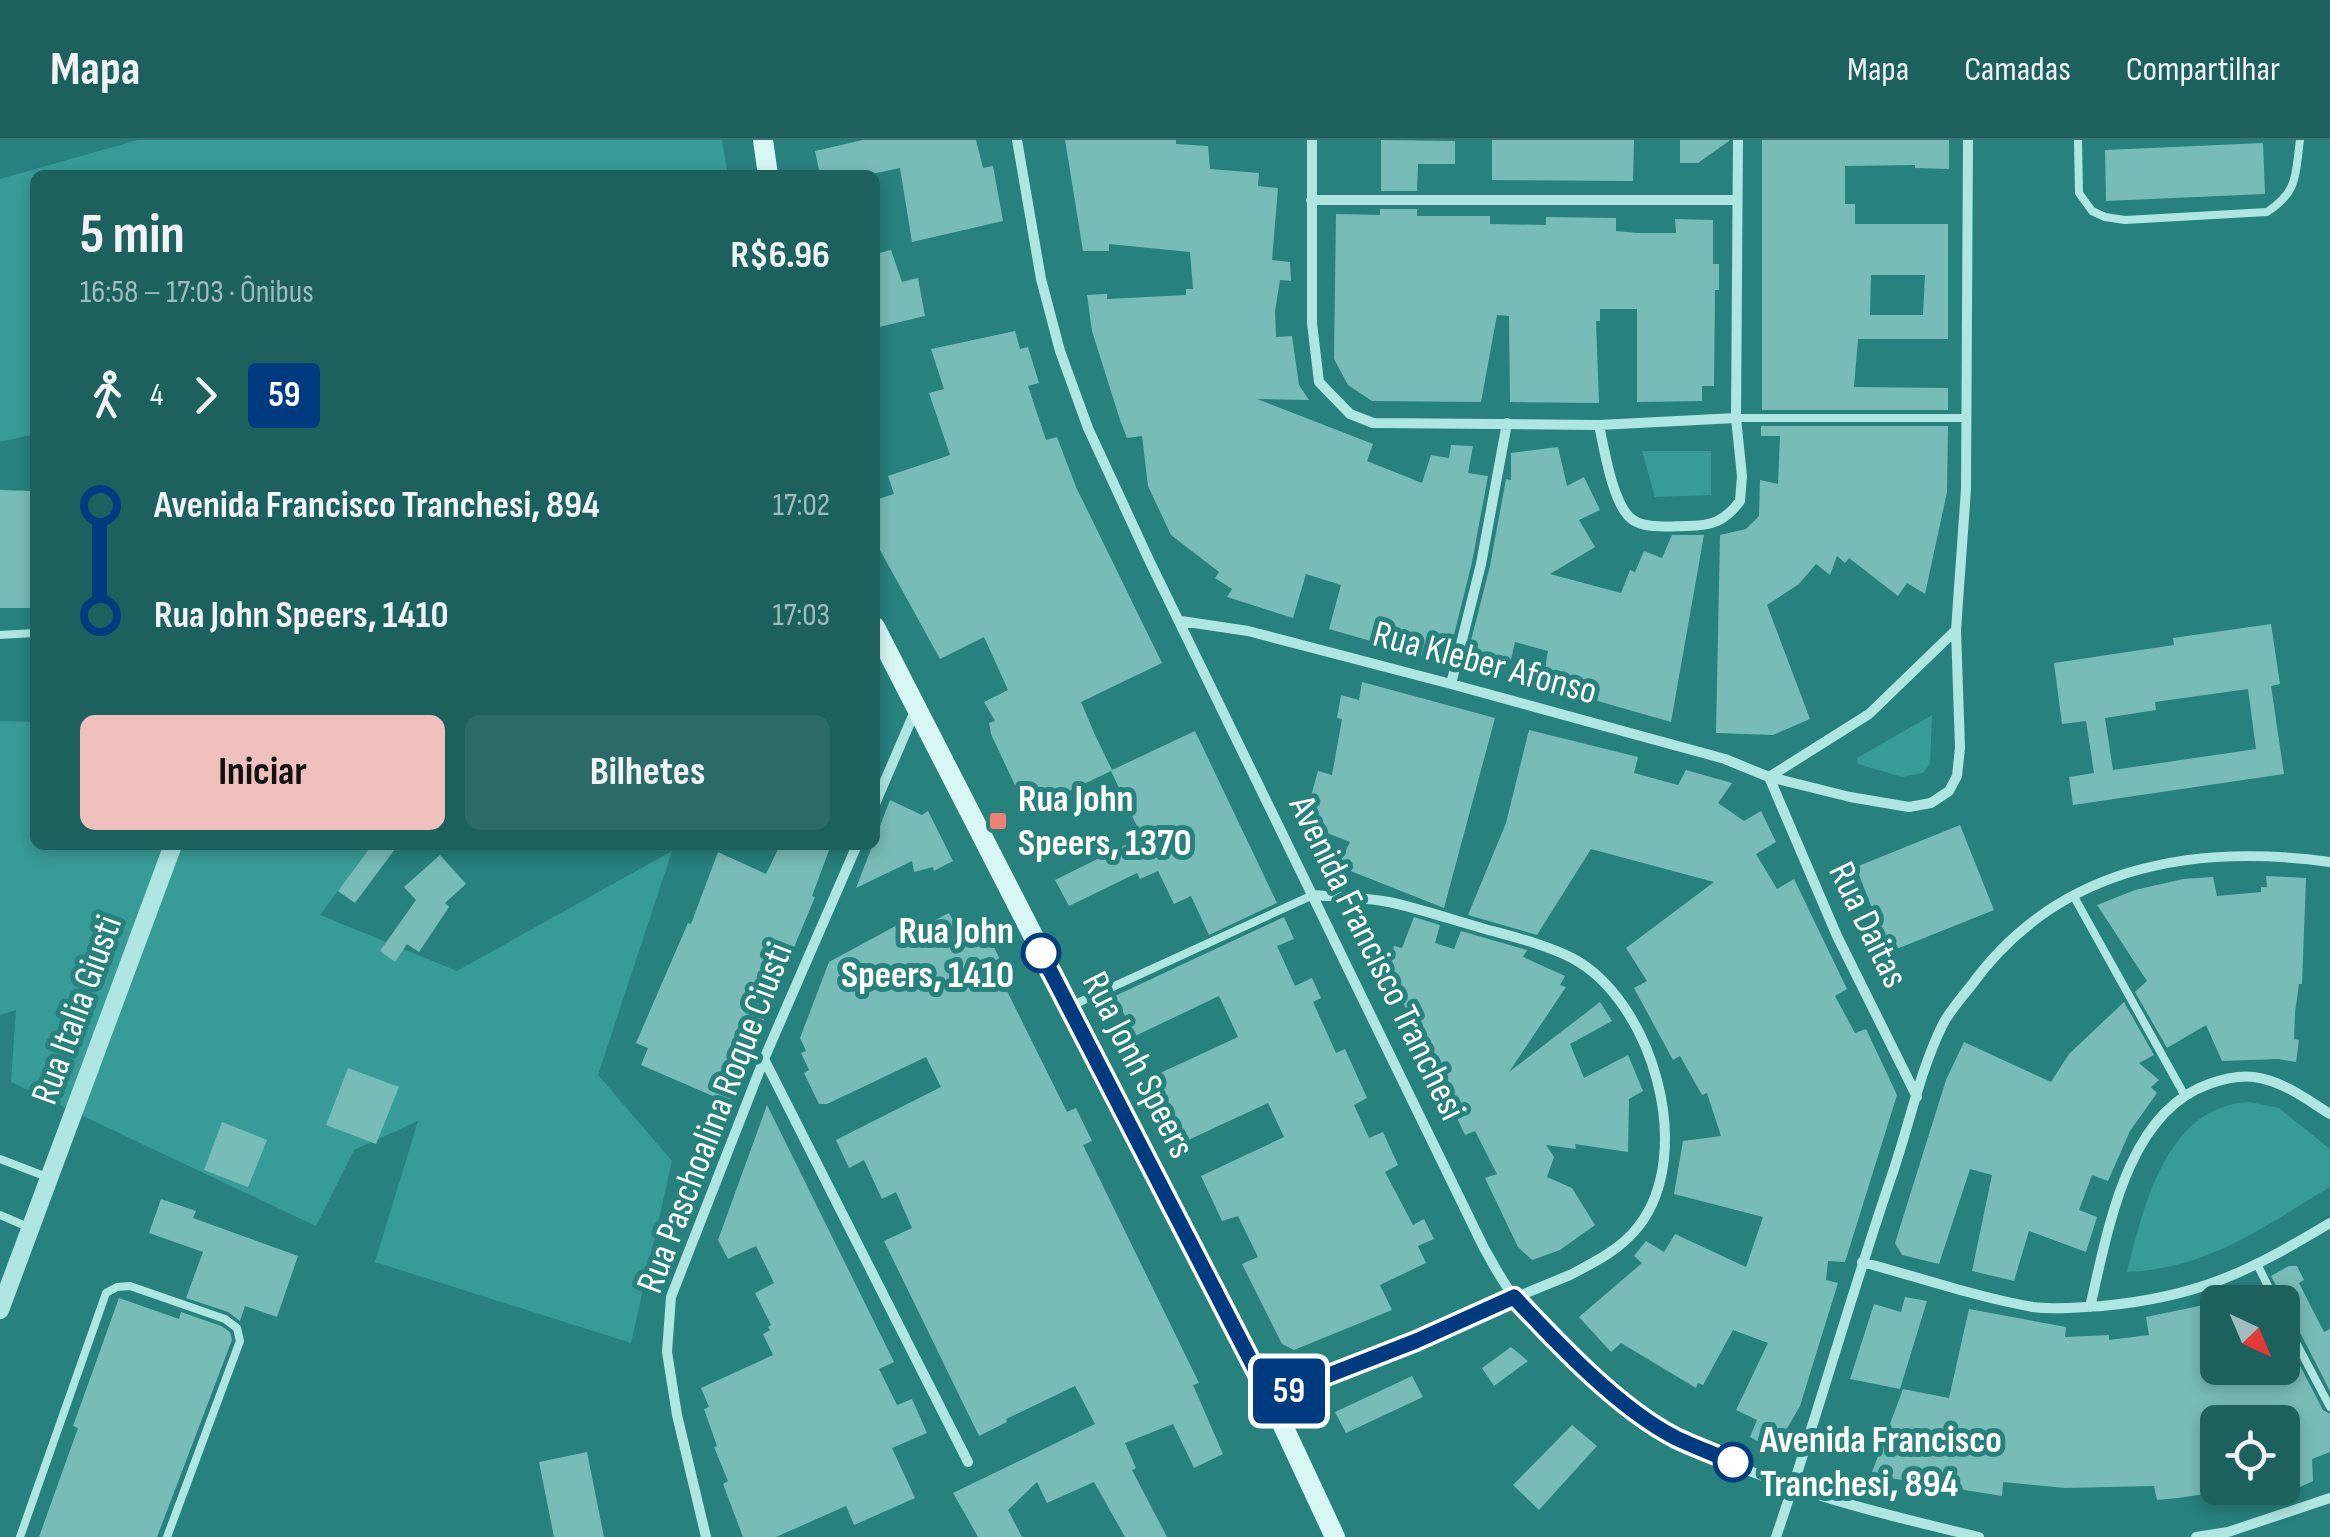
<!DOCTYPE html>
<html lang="pt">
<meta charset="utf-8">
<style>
:root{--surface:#1d615e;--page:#2a6a67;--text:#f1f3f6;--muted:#a0bcbc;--line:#3b7573;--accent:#f0c0bc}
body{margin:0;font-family:"Sofia Sans Condensed",sans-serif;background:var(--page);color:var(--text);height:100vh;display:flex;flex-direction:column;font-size:38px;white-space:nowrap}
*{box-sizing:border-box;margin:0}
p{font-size:32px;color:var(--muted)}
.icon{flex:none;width:55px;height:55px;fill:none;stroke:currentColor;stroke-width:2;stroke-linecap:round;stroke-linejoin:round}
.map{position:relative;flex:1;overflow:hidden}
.panel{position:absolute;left:30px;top:30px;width:850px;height:680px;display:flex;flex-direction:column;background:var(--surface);border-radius:15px;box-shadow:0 5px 15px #0003}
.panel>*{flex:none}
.badge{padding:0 20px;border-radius:8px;font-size:35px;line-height:65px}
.needle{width:65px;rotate:136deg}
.fabs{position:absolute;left:2200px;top:1145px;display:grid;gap:20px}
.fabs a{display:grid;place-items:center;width:100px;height:100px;border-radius:15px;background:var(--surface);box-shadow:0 5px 15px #0003;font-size:50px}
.map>.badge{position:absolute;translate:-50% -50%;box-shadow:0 0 0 5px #fff}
.legs{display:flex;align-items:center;gap:15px;height:110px;padding:0 50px;font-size:32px}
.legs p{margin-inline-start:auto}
.head{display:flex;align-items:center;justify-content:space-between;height:170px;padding:0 50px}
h1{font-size:55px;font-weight:700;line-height:75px}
.button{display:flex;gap:20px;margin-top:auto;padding:20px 50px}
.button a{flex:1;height:115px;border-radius:15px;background:var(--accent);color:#111;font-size:40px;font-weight:700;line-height:115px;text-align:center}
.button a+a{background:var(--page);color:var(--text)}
ul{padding:0 50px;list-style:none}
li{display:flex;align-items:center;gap:35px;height:110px;font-size:38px}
li i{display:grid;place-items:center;width:15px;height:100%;margin:0 12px;background:currentColor}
li i::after{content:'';width:25px;height:25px;margin:-12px;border:8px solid;border-radius:50%;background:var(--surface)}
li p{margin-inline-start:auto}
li:first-child i{background:linear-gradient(#0000 50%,currentColor 0)}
li:last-child i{background:linear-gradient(currentColor 50%,#0000 0)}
header{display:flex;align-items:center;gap:60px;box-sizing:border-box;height:140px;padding:0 50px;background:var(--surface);border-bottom:2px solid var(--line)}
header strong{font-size:48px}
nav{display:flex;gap:55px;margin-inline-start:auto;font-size:35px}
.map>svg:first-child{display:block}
.green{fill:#389c96}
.building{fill:#78bcb9;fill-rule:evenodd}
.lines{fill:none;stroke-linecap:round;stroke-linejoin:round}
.service{stroke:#afe6e3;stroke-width:8}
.minor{stroke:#afe6e3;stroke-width:10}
.tertiary{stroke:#afe6e3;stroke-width:18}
.secondary{stroke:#d8f6f4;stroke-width:20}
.line-1-casing{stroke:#fff;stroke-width:22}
.line-1{stroke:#003b80;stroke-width:15}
.poi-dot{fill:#ee8174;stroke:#27817d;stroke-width:4}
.stop-1-dot{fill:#fff;stroke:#003b80;stroke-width:5}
.labels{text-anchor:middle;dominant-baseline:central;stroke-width:10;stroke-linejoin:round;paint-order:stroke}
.street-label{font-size:38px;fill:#fff;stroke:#27817d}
.poi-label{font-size:38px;font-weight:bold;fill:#fff;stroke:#27817d;text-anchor:start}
.stop-label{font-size:38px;font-weight:bold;fill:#fff;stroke:#27817d;text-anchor:end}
</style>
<header>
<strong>Mapa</strong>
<nav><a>Mapa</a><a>Camadas</a><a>Compartilhar</a></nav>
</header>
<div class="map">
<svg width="2330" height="1397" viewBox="0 0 2330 1397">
<rect width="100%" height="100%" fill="#27817d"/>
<path class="green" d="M138,0h584l6,35h-693v259l-35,8v-263z
M1642,311h69v44l-56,2z
M1932,575l-2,49 -7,9 -21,4 -44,-13 -1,-6z
M0,581l35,1v123h337l-52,70 137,56 215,-120 -74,224 74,86 -41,182 -256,-81 43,-141 -64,29 -38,76 -305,-144 5,-72 -16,5z
M2249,962l30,6 51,41v38c-69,41 -120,81 -203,85 17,-66 39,-166 122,-170z"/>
<path class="building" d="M863,0h113l7,28 10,-2 10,55 -91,21 -12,-74 -33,7h-47l-5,-24z
M1065,0h111v4l32,2 2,23 49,4 -1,13 20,2 -6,72 18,2 1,19 -11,-1 -5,31 1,26 16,-1 7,49 10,15 -52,-1 116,45 -6,17 55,22 9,-28 18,3 2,-13 22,1 -5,27 20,3 -16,86 -25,101 -118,-34 12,-44 -35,-11 -13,44 -66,-21 5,-8 -17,-11 4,-6 -48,-37 -23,-49 -6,-50 -15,2 -7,-18 -28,-89 -5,-36 20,-1v5l79,-4v-6h7l-3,-37 -81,-8v7h-26z
M1381,0l74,1v23h-37l-1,27h-36z
M1492,0h142l-1,41 -141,-1z
M1680,0h49v1l-31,22h-18z
M1762,0h187v29l-34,-1v-3l-70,1v38h10v20h93v115h-90l-4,48 94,1v22h-186zM1871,135h54l-2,40h-53z
M2263,3l2,51 -159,7 -1,-51z
M1380,69h37v7h73v8l56,1v-8l70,1v13l22,2h38l-1,-14 38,1v44h6v26h-4l-1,96h-12v15l-65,1v-93h-37v12h-4l3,82 -89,-1 -1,-86 -12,-1 -16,87 -109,-1 -24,-16 -14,-26 2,-145 44,1z
M891,110l11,32 16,-4 7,38 -50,12v-74z
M1015,191l5,18 8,-2 11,36 -11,3 18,54 11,-3 19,50 86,176 -81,39 14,33 17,35 83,-39 82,172 -68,32 -18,-39 -17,8 -16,-33 -18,8 -3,-6 -68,33 -14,-26 87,-43 -31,-66 -84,40 -36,-77 -2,-11 6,-2 -11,-19 24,-12 -24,-53 -44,22 -65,-118v-41l19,-6 -6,-18 62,-21 -21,-62 15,-4 -13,-40z
M1761,286h187l-1,66 -22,102 -18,-11 -9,13 -49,-38 -4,5 -8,-7 -7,19 -14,-11 -17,20 -32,21 43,114 -37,16 -57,-2 4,-198 26,-6 13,-13 1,-36 18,4 2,-48h-19z
M1558,307l9,39 17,-9 16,33 -21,10 16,27 -45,27 71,19 9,-23 5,2 9,-21 18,7 10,-23h32l-33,187 -129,-37 6,-34 -33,-9 -6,26 -22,-3 -2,5 -20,-6 25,-98 16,-87 5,1v-27z
M0,350l35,1v117h-35z
M2271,484l9,60 -9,2 13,88 -211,31 -4,-28 25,-4 -8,-52 -24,3 -8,-61 120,-18 -1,-7zM2248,549l8,60 -143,21 -8,-52 51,-8 -1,-8z
M1362,542l133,36 -51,190 -106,-42 12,-24 -28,-11 -13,-28 9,-32 14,4 10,-56 -5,-1 4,-23 18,5z
M1529,590l109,27 -4,16 44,12 8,-15 46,13 -14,20 26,18 17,-10 15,31 -20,12 21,35 17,-10 53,110 -12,7 20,37 11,-4 31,66 -52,167 -17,-1 -2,19 12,3 -38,123 -15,26 6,2 -6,16 -9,1 -26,-14 7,-17 -21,-10 32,-67 -35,-13 -30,55 -5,-2 -2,5 -75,-45 -10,9 -32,-35 63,-54 -8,-7 12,-15 18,11 11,-18 71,33 17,-50 -89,-23 9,-53 38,-5 -14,-43 -5,2 -22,-39 -7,4 -39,-72 13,-7 -21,-33 88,-66 -123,-33 -54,86 -69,-20 38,-92z
M890,660l32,15 6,-4 25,50 -19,10 -1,-4 -19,5 -2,-11 -56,27z
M1960,685l34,85 -105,42 -33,-85z
M372,705h26l-43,58 -17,-12z
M780,705h51l-19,51 3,1 -86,206 -88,-38 7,-17 -12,-5 52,-120 3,1 27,-72 48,22z
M440,715l26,29 -21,19 4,4 -30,45 -12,-8 -12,18 -15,-11 36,-51 -12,-13z
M2266,736l40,2 -4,106h-3l-4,29 -1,26 5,1 -3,22 -18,-3 -56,2 -16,-36 -39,23 -32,-56 12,-11 -50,-76 38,-15 48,-11 30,-2 4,19 44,-4v-5h6z
M949,773l11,20 22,-11 25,52 -7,3 67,135 9,-4 16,33 -9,4 116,238 -6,2 30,69 -29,14 -21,-44 -48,19 11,25 -4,2 35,67h-42l-31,-55 -47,21 -10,-21 -29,28 14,27h-44l-25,-44 142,-69 -20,-38 -69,33 1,3 -28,14 -95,-195 28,-13 -16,-36 -14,7 -18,-39 -15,8 -13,-28 105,-53 -15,-30 -99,47h-8l-15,-31 5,-3 -8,-17 5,-2 -6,-13 29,-76 83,-45 6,12z
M1284,777l10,22 -17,7 18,40 17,-8 9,20 -8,4 23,51 9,-4 22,49 -13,7 15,33 14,-6 15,33 -13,7 28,53 11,-6 10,20 -16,7 8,17 -46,22 12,25 -98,40 -12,-6 -40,-80 16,-7 -20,-41 -16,5 -21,-45 83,-39 -16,-34 -82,38 -30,-66 82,-38 -19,-41 -84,40 -20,-40z
M1414,777l26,8 -5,18 19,6 7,-18 66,19 -4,7 42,19 -5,9 6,2 -57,85 91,-70 12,19 -42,23 14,34 44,-23 15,36 -14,8 -1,53 -53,-8 1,5 -30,-4 8,12 -7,20 25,11 23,37 -35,25 -28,10 -14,-13 -33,-69 12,-4 -22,-43 -10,4 -77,-165 6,-24 8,2z
M2124,862l30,53 -15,8 20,17 -8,7 6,6 -27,38 -22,50 -16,-6 -13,35 18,7 -11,35 -57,-21 -15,50 -42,-10 20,-96 -22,-6 -31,95 -37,-9 -7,-12 51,-163 18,-38 87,40 18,-28z
M348,928l51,19 -23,57 -50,-19z
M767,965l127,257 -15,7 18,36 15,-6 15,34 -35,15 23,50 -61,27 -8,-19 -70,31h-33l-20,-53 5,-3 -14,-34 3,-1 -13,-37 5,-2 -8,-19 72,-33 -10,-21 7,-4 -2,-3 3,-2 -16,-32 19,-10 -18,-37 -28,13 -10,-19z
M222,982l45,18 -19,47 -44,-17z
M161,1059l35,12 -3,7 105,38 -21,61 -32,-11 -5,15 -12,-9 -42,-14 17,-46 -54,-19z
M2289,1126h8l7,14 -5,3 25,49 6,-3v62l-59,-115z
M1905,1157l22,4 -27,88 -50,-10 24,-75 27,8z
M119,1158l60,21 2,-7 40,14 9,6 2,8 -75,197h-118l39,-109 -5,-2z
M2218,1162v66h64v-10l12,-4 29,56 7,4v38l-18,7 1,22 -19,9 -12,-22v-46h-64v70l-40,6 -21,2 -3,-14 -89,2 -62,-6 -1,14 -131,-21 32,-86 46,9 20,-89 97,18 -1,10 44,-2v5l40,-5 -3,-18z
M1511,1207l17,14 -34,25 -12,-18z
M1412,1236l11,21 -77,36 -11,-21z
M1572,1285l25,21 -58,64 -26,-25z
M587,1312l17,85h-50l-15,-75z"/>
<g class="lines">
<path class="service" d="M2078,0l1,53 13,18 13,6 20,3 142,-8c32,-21 28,-37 33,-72
M1736,278h231
M0,495l35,-2
M2073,755l112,201
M1071,866l242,-111
M0,1019l47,18
M0,1075l28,12
M2258,1126l18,36
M2282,1176l48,91
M20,1397l86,-244 11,-6 13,-1 95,33 12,9 3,13 -73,196"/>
<path class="minor" d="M1017,0l24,139 19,72 28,77 61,132 335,688c10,17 19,36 32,51 35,42 112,114 160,139 95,49 200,75 303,99
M1312,0v183l7,59 31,32 23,9 226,2 137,-7 2,-278
M1311,60h426
M1599,285c5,23 14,82 34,95 14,9 37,6 54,6 25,0 38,-5 53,-25l2,-25 -6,-58
M1181,481l67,10 203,53 274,75 44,18 81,20 59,10 22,-4 18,-12 8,-15 3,-28 -4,-118 10,-141 2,-349
M1451,544l30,-120 26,-141
M1769,637l68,159 80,161
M1769,637l100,-63 87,-84
M875,664l40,-93
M764,919l204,403
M1862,1122c56,15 114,35 171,45 21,3 47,0 69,-1 97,-9 146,-34 228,-83
M2090,1167c18,-76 36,-194 119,-223 14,-5 29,-9 45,-7 29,4 52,22 76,37
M1270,1258l300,-123c25,-13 51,-26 68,-48 59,-74 14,-227 -66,-269 -28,-14 -58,-21 -87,-29 -32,-9 -64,-20 -96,-27 -25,-5 -51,-5 -76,-7
M706,1397l-29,-122 -10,-63 4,-55 93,-238 93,-214
M1776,1397c41,-120 75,-242 116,-362 17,-49 28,-105 51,-151 7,-13 18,-26 27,-37 86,-120 221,-144 360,-125
M2196,1397l32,-5 102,-34"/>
<path class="tertiary" d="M0,1170l173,-465"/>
<path class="secondary" d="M763,0l5,35
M875,487l395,771 65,139"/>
</g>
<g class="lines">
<defs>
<path id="line-1" d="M1041,813l229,445 146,-57 98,-44c44,47 105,112 162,141 19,9 38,16 57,24"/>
</defs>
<use href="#line-1" class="line-1-casing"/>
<use href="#line-1" class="line-1"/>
</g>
<rect class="poi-dot" x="988" y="671" width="20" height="20" rx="5"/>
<g class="stop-1-dot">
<circle cx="1041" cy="813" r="18"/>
<circle cx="1733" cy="1322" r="18"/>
</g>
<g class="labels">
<g class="street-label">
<text transform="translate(1485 523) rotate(15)">Rua Kleber Afonso</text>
<text transform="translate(1868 785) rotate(64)">Rua Daitas</text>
<text transform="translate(1377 818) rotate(64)">Avenida Francisco Tranchesi</text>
<text transform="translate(77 870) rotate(-70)">Rua Italia Giusti</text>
<text transform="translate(1138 925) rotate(63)">Rua Jonh Speers</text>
<text transform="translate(715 978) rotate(-69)">Rua Paschoalina Roque Ciusti</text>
</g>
<g class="poi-label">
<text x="1018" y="659">Rua John<tspan x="1018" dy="44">Speers, 1370</tspan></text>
</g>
<g class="stop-label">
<text x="1014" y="791">Rua John<tspan x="1014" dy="44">Speers, 1410</tspan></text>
<text x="1760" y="1300" text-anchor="start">Avenida Francisco<tspan x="1760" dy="44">Tranchesi, 894</tspan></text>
</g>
</g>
</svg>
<div class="fabs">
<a><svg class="needle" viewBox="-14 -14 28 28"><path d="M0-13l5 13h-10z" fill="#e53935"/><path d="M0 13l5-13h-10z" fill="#a0bcbc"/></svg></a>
<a><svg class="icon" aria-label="locate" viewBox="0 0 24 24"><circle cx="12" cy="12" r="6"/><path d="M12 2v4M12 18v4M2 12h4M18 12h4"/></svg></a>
</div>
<b class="badge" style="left:1289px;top:1251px;background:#003b80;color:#fff">59</b>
<section class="panel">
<div class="head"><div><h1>5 min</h1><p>16:58 – 17:03 · Ônibus</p></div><b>R$6.96</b></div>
<div class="legs"><svg class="icon" aria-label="walk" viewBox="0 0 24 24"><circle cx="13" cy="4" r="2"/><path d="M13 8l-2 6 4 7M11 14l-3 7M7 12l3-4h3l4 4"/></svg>4<svg class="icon" aria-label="forward" viewBox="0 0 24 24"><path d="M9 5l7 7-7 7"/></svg><b class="badge" style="background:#003b80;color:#fff">59</b></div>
<ul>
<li><i style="color:#003b80"></i><b>Avenida Francisco Tranchesi, 894</b><p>17:02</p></li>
<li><i style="color:#003b80"></i><b>Rua John Speers, 1410</b><p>17:03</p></li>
</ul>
<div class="button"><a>Iniciar</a><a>Bilhetes</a></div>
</section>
</div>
